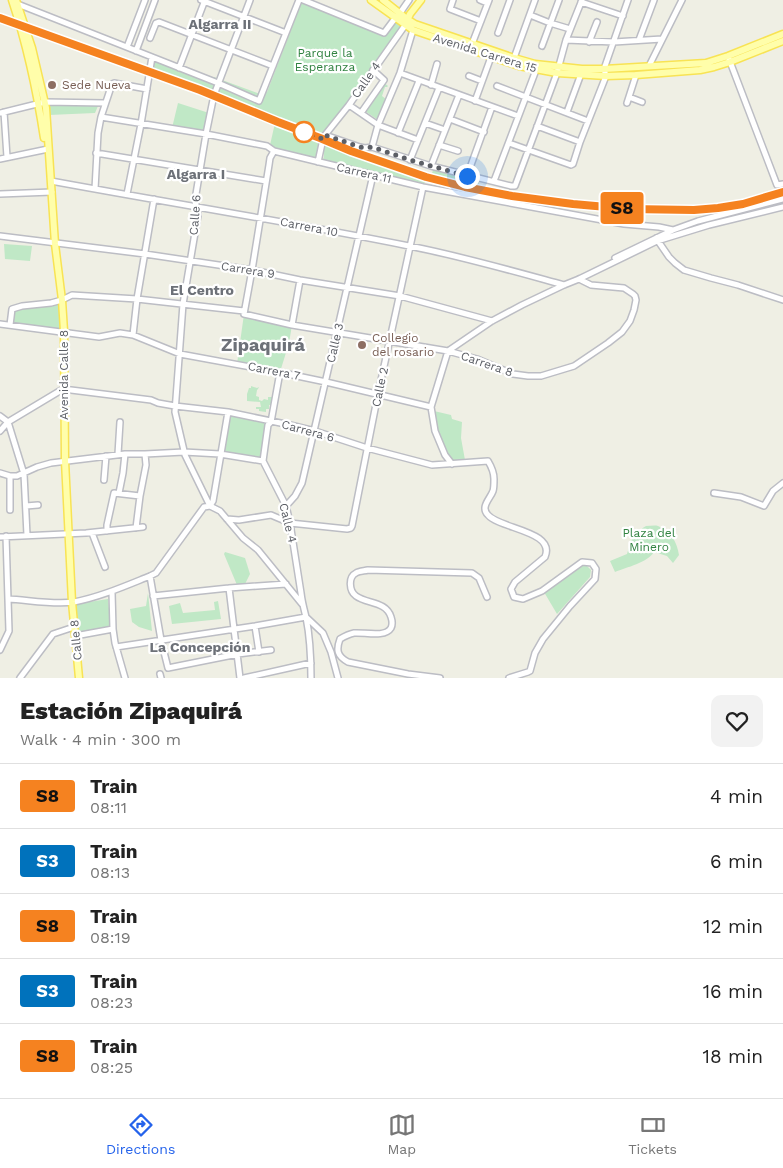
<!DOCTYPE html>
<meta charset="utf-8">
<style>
:root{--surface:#fff;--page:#f2f2f2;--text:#222;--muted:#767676;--line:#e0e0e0;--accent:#2563eb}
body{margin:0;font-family:"Work Sans",sans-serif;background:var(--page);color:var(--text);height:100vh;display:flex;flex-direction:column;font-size:19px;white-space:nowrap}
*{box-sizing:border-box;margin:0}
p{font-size:16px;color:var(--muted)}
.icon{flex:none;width:28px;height:28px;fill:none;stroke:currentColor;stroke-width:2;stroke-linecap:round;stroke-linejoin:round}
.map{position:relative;height:678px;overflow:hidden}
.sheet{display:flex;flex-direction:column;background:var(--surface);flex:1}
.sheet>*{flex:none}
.badge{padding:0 10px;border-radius:4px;font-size:18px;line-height:32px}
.you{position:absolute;width:25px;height:25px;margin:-12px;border:4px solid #fff;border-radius:50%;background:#1a73e8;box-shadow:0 0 0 8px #1a73e833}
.map>.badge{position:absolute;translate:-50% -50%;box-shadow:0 0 0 2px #fff}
.round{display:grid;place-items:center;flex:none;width:52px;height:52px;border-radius:10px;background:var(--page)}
.head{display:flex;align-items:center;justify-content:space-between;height:85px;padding:0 20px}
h1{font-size:24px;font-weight:800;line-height:38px}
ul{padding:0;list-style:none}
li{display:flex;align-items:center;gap:15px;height:65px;padding:0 20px;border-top:1px solid var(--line)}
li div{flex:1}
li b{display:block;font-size:19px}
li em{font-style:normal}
li .badge{min-width:55px;font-weight:700;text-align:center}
.tabs{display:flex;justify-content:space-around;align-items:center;height:70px;border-top:1px solid var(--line);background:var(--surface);font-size:14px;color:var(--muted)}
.tabs a{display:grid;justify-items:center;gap:2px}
.tabs .current{color:var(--accent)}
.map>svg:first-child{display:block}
.green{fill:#c0e8c6}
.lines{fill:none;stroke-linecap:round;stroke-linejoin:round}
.minor-casing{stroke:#bcbdc4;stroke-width:8}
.major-casing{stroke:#f8e354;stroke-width:9}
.minor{stroke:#fff;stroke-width:5}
.major{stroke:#fffeaa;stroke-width:6}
.rail{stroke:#b7b8b9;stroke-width:1;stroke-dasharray:1 6;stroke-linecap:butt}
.line-casing{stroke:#fff;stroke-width:11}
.line{stroke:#f58220;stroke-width:8}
.walk{stroke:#5c5f66;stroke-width:5;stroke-dasharray:0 9}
.education-dot{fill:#8d6e63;stroke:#fff;stroke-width:2}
.stop-dot{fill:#fff;stroke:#f58220;stroke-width:2.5}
.labels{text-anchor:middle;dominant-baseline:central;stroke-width:4.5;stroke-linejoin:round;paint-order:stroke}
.park-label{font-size:12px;fill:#308240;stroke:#fff}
.street-label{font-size:12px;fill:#5c5f66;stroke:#fff}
.education-label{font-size:12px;fill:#785e54;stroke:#fff;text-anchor:start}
.neighbourhood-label{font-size:14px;font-weight:bold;fill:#6d7178;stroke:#fff}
.district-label{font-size:18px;font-weight:bold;fill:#6d7178;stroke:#fff}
</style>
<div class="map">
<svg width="783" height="678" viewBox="0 0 783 678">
<rect width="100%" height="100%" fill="#efefe4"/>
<path class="green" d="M301,4h3l62,24 19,6 11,-15 5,5v4l-78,108 -172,-65 5,-10 56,22 2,-6 46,17 1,-4 6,2z
M383,82l5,4 -1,1h-2l-3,9 4,3 -8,21 -13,-9z
M178,103l31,10 -4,21 -33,-6z
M48,105l50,1 -3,7 -46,2z
M275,123l45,17 -5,19 -42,-10 -3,-4z
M324,143l103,36 -3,5 -101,-24 1,-4z
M433,170l46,12 -1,6 -47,-11z
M4,244l28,2 -2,15 -25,-2z
M61,302l1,29 -50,-7 1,-15z
M244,314l48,11 -3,18 -9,29 -43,-8z
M251,386l6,2 2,-1 -1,2 -1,1 -1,6 3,1v3l3,1 2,-2 4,1v-3h7l-2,8h-4v4h-3v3l-7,-1v-2h-3v-2h5l-1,-5 -13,-1v-7l2,-6h2z
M434,411l17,4 1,4 10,3 -1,16 4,22 -12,2c-14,-13 -17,-33 -19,-51z
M228,415l41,7 -7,38 -41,-7z
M646,526c4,0 9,-1 12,0 13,5 19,16 21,29l-6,8 -6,-7 -13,-4c-7,11 -27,15 -39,20l-5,-11 17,-7c5,-15 5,-20 19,-28z
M225,552l20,6 5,16 -5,10 -8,1 -13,-31z
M582,566h5l4,4 -1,7 -33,37 -13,-22z
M148,593l4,38 -13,-4 -7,-5 -2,-13 16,-3z
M108,599l3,29 -33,6 -2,-30z
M218,601l3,18 -49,5 -3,-18 11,-3 3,10 32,-3 -1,-8z"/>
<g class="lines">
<defs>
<path id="minor" d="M201,0l85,33
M250,0l-36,95 -8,39 -11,66 3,15 -15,89 -8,108 10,43 25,51 10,5 23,27 15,12 44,54
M303,0l81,33 12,-16
M453,0l-3,9 31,12
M480,0l7,3
M581,2l42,14
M15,3l203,80 41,18 40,-101
M400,13l9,-13
M530,15l20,8 20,6
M498,33l12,-33
M150,38l6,-15 3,-1 114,44
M566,40l48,2 48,-3
M639,40l15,-40
M589,42l8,-20
M472,44l17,-44
M542,46l17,-46
M127,47l18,-47
M136,51l19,-51
M514,58l21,-58
M729,59l48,126 6,-1
M649,66l33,-66
M179,68l26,-68
M400,73l118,43
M469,76l13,5
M431,85l6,-21
M497,86l91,35
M629,97l13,5
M475,101l16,-44
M627,103l9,-28
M349,105l29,20 40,15
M4,112l3,45
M567,112l14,-38
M0,113l45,-11 60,1
M361,113l23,-33 -11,-10
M101,117l105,17 61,12 7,5 149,36 201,37 35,3 14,3
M450,119l34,13
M425,123l20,7
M537,126l43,16
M398,133l21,-52
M325,135l35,12 5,1 7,-1 59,19 80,20h4l42,-113 9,-33 16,-40
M509,143l62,22 2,-1 7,-22 26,-66 -2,-7 24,-69
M439,145l19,6
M372,147l6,-22 22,-52 13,-43
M274,151l-4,7 -1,7 -17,105 -8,44 48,11 156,26 29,8 36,15 15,2h13l33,-10 34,-23 14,-11 8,-11 4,-11 2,-10 -1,-4 -2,-2 -9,-6 -33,-3 -12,-6
M96,153l170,28
M0,159l48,-10
M410,160l29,-72
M318,162l5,-23 2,-4 24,-30 57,-81
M431,166l28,-71
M467,176l25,-69
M51,181c119,22 239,41 358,65 52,10 104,25 155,39
M494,181l42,-111
M95,189l3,-56 3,-16 11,-33 2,-1 33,6
M0,194l52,-2
M127,194l14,-70 11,-67
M0,236l145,18 107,16 48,10 100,16 92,25
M656,238l13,19 6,6 9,7 27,8 27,7 45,15
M615,258l58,-28 25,-9 85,-22
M0,324l99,13 21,-4 13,2 47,19 103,19 43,9 105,25
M10,325l2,-16 10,-3 29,-3 11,-3 10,-5 65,4 107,12
M292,325l8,-45
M133,335l4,-36 17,-100
M280,372l-9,50 -3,3 -5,36 23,45 4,17 11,70c1,9 3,16 5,24 4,20 5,41 5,61
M0,416l8,6
M8,422l16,52 3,61
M0,431l8,-9 55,-33 88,11 7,3 17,3 53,6 62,13 25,6 52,17 65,17 56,-4c3,5 6,11 6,18 0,3 0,9 -1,12 -3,8 -13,16 -5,24 12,14 68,16 57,42l-30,25 -4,7 3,8 9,2 19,-8 40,-29 10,1 4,6 -1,10 -25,27 -27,33 -8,14 -5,18 -2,1 -19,6
M118,454l2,-32
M452,464l-7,-9 -10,-24 -4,-24 17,-56 44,-30 30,-16 42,-20 15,-6 78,-38 52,-16 74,-18
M0,473l10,3h7l20,-9 14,-4 74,-9h20l39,-2 36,2 43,7
M10,476v34
M104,480l2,-24
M119,493l4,-20 2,-19
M714,493l27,4 23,9 9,-15 10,-8
M26,506l12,-1
M210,506l3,-5 15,-89
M286,506l9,-10 7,-13 71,-308
M227,519l12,1 32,-5 19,8 57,6 4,-1 1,-2 26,-132 45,-207
M136,528l4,-32 6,-31 -1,-11
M107,531v-6l7,-32 26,3
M92,533l13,34
M0,537l86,-4 57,-6
M150,576l11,64 7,28 70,-14 33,-4
M229,588l11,90
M112,592l1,37 2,14 10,35
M153,596l76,-8 57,-4
M8,599c20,1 46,6 66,3 26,-5 51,-16 76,-26l6,-3 48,-66 6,-1
M255,626l4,26
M75,636l38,-7
M116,647l139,-21 51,-9 17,16 8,19 7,26
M0,650l9,-19 -3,-95
M160,674l1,4
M20,678l33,-44 21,-7
M244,678l67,-15
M440,678l-32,-4 -60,-12c-11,-6 -12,-12 -8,-23 5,-3 9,-5 14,-6 10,-1 31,5 37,-5 2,-4 1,-8 0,-11 -5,-16 -24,-13 -35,-21 -7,-5 -8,-19 0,-23 3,-2 8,-2 12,-3l104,3 7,5 8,19"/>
<path id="major" d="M12,0c15,45 25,92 32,138
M16,0l16,48 14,60 9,136 7,56 2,31 1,130 7,141 7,76
M371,0l42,30 106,36 38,7 49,3 30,-1 64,-5 14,-3 16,-5 53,-21
M383,0l24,19 8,5 99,34 21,6 47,5h22l102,-6 22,-7 55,-22
M406,23l4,-9 11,-14"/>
</defs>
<use href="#minor" class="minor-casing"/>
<use href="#major" class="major-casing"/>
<use href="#minor" class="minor"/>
<use href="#major" class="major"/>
<path class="rail" d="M0,18l214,77 64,28 42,15 31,13 75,26 39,10 47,9 61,8 56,5 65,2 25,-3 24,-5 40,-11"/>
</g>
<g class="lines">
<defs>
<path id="line" d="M0,18l200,72 78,32 42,16 31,13 75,26 39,10 47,9 61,8 56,5 65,1 24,-2 25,-4 40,-12"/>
</defs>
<use href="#line" class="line-casing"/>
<use href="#line" class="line"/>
<path class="walk" d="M304,132l19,7 2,-4 35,12 4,1 8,-1 38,13 57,16"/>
</g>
<g class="education-dot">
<circle cx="52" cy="85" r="5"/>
<circle cx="362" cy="345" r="5"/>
</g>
<circle class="stop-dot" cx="304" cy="132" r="10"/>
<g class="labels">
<g class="park-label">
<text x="325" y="53">Parque la<tspan x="325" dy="14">Esperanza</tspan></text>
<text x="649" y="533">Plaza del<tspan x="649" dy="14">Minero</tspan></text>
</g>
<g class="street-label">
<text transform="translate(485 53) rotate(17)">Avenida Carrera 15</text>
<text transform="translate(366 80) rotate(-55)">Calle 4</text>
<text transform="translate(364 173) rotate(13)">Carrera 11</text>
<text transform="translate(195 215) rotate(-86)">Calle 6</text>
<text transform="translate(309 227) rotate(11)">Carrera 10</text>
<text transform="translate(248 270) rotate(9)">Carrera 9</text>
<text transform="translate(335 343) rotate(-77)">Calle 3</text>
<text transform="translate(487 364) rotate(19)">Carrera 8</text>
<text transform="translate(274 371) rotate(11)">Carrera 7</text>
<text transform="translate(64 375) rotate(-90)">Avenida Calle 8</text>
<text transform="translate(380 387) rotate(-78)">Calle 2</text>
<text transform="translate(308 431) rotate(15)">Carrera 6</text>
<text transform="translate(288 523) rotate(76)">Calle 4</text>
<text transform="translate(76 640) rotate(-95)">Calle 8</text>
</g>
<g class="education-label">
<text x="62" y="85">Sede Nueva</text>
<text x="372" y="338">Collegio<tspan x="372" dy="14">del rosario</tspan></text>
</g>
<g class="neighbourhood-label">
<text x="220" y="24">Algarra II</text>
<text x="196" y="174">Algarra I</text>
<text x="202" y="290">El Centro</text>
<text x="200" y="647">La Concepción</text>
</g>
<g class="district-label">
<text x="263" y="344">Zipaquirá</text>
</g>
</g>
</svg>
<div class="you" style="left:467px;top:176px"></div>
<b class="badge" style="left:622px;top:208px;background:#f58220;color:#111">S8</b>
</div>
<section class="sheet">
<div class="head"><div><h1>Estación Zipaquirá</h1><p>Walk · 4 min · 300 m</p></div><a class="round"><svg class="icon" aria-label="heart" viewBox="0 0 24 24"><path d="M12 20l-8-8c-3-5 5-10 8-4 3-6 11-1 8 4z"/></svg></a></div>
<ul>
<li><span class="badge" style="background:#f58220;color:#111">S8</span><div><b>Train</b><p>08:11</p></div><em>4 min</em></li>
<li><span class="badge" style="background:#0072bc;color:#fff">S3</span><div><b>Train</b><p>08:13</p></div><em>6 min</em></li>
<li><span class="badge" style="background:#f58220;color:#111">S8</span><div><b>Train</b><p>08:19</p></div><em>12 min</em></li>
<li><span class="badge" style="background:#0072bc;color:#fff">S3</span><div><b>Train</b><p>08:23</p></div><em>16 min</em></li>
<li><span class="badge" style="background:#f58220;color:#111">S8</span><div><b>Train</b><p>08:25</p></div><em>18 min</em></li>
</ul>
</section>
<nav class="tabs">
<a class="current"><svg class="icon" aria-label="directions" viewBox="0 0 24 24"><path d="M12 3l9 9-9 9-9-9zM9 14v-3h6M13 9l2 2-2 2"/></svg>Directions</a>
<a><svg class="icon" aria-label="map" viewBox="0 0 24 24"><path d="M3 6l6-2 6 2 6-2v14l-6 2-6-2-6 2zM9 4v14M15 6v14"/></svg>Map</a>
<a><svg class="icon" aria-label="tickets" viewBox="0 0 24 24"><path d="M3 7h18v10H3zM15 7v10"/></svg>Tickets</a>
</nav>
